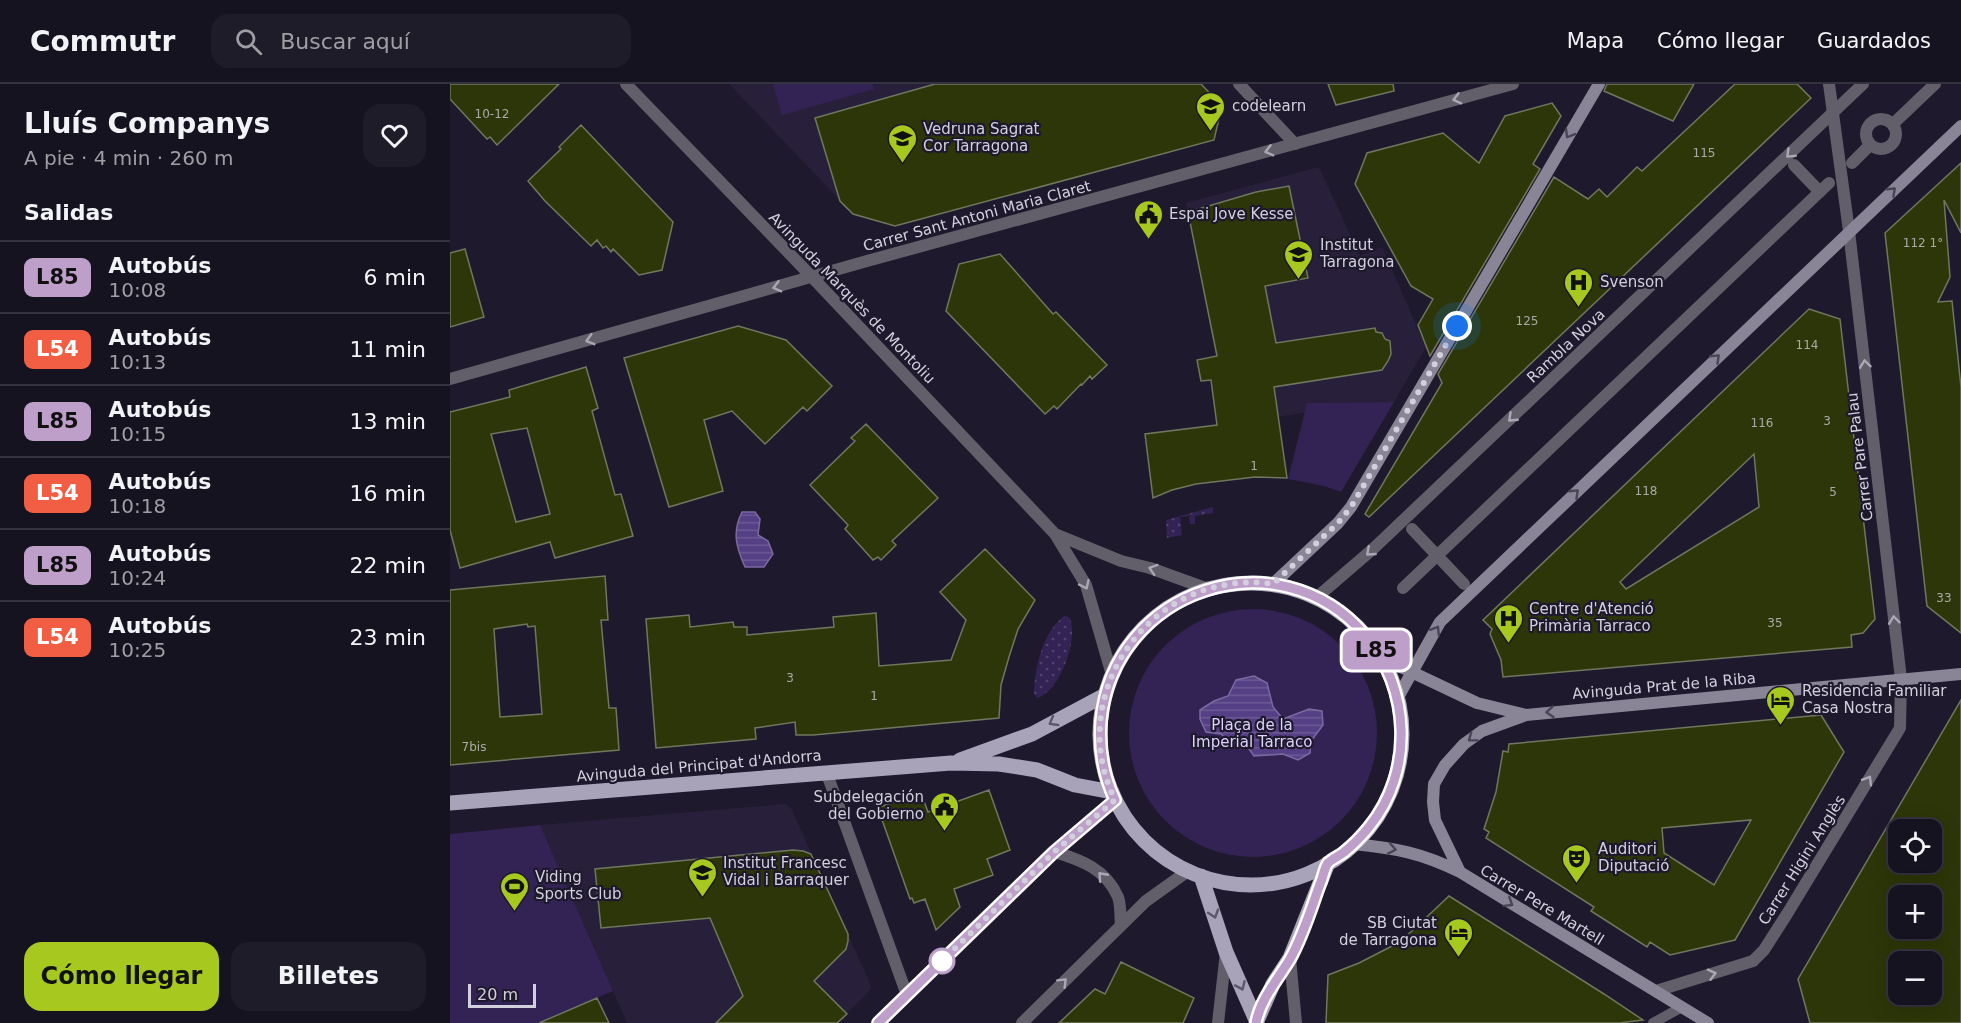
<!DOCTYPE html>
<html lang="es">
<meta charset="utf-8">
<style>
:root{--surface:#161321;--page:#1f1c2a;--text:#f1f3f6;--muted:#9e9ea5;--line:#35323f;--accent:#a7c81f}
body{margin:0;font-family:"DejaVu Sans",sans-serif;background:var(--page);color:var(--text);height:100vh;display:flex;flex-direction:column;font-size:22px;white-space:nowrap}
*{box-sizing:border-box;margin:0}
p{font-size:20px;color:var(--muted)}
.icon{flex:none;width:33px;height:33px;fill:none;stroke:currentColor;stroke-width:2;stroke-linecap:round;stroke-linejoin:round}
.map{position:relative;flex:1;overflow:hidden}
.panel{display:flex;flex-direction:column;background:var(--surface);width:450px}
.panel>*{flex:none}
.badge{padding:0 12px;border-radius:9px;font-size:21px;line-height:39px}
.tools{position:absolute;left:1438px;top:735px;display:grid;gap:12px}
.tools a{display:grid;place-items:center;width:54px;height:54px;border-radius:12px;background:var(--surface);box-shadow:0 6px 24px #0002,0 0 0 2px var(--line);font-size:30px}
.scale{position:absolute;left:18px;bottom:15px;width:68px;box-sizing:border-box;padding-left:6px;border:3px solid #d3d0de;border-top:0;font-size:16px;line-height:21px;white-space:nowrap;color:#d3d0de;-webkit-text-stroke:4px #1e192c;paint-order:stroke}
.you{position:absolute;width:30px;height:30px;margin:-15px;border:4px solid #fff;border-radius:50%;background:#1a73e8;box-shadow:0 0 0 9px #1a73e833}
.map>.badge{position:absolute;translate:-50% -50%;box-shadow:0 0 0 3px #fff}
h2{padding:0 24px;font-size:22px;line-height:54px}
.round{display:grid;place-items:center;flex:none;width:63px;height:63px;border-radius:18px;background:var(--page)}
.summary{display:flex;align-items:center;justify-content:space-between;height:102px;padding:0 24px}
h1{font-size:28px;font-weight:600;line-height:45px}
.action{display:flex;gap:12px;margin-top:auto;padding:12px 24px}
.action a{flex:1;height:69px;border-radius:18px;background:var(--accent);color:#111;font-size:24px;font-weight:600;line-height:69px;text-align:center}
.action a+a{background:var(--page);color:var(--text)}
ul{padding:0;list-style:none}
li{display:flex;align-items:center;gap:18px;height:72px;padding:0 24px;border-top:2px solid var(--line)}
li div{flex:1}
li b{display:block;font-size:22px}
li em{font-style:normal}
li .badge{min-width:66px;font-weight:700;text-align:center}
header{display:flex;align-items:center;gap:36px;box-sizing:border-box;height:84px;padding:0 30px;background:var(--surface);border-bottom:2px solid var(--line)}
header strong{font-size:28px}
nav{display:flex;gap:33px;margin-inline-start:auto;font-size:21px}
.search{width:420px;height:54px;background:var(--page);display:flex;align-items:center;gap:15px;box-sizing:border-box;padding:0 21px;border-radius:18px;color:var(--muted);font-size:22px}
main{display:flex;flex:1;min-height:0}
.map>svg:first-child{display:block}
.built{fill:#28203a}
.grass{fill:url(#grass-dots)}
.park{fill:#332354}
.water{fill:url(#water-rules);stroke:#7b6aa0;stroke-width:1.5}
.building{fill:#2c3608;stroke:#70775f;stroke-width:1.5;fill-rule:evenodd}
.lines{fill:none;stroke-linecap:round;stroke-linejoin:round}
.lane{stroke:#625f6a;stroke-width:10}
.street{stroke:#625f6a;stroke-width:12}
.secondary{stroke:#898596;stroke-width:12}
.primary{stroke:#a8a3b9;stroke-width:15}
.oneway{stroke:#aba8b5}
.oneway2{stroke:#494456}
.oneway3{stroke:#5c576b}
.line-casing{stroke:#fff;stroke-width:14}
.line{stroke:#be9fca;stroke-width:9}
.walk{stroke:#d3d0de;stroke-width:6;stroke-dasharray:0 10.8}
.stop-dot{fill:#fff;stroke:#be9fca;stroke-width:3}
.labels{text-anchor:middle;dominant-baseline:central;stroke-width:4.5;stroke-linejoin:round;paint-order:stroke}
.number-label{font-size:12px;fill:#a9aaa8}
.poi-label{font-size:15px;fill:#d3d0de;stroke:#1e192c;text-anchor:start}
.street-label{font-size:15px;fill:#d3d0de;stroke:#1e192c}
.park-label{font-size:15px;fill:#dcd2fc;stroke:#1e192c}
</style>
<header>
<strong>Commutr</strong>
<div class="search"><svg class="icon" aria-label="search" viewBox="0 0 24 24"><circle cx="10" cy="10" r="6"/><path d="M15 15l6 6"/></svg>Buscar aquí</div>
<nav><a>Mapa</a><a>Cómo llegar</a><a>Guardados</a></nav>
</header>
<main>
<section class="panel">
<div class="summary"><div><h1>Lluís Companys</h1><p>A pie · 4 min · 260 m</p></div><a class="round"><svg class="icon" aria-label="heart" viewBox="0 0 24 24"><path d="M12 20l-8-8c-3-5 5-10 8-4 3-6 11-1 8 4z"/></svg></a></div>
<h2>Salidas</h2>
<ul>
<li><span class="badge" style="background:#be9fca;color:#111">L85</span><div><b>Autobús</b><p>10:08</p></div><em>6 min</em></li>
<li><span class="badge" style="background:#f15e43;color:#fff">L54</span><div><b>Autobús</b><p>10:13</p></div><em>11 min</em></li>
<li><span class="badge" style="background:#be9fca;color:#111">L85</span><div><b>Autobús</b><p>10:15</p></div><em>13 min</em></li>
<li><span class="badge" style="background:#f15e43;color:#fff">L54</span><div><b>Autobús</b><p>10:18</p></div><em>16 min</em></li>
<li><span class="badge" style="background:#be9fca;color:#111">L85</span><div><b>Autobús</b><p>10:24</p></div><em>22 min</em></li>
<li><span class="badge" style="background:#f15e43;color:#fff">L54</span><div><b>Autobús</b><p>10:25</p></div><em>23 min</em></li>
</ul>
<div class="action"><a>Cómo llegar</a><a>Billetes</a></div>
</section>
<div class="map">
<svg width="1511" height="939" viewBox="0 0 1511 939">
<defs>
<pattern id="grass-dots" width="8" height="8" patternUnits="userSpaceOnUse" patternTransform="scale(1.5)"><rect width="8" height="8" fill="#332354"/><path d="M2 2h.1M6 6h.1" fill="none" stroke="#50426c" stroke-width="1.8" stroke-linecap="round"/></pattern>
<pattern id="water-rules" width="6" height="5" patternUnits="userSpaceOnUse" patternTransform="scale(1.5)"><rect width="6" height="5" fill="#553f85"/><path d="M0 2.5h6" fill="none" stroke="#6d5a96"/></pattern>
</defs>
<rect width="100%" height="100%" fill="#1e192c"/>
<path class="built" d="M279,0h250l30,111 -114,31 -42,-12z
M869,83l41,89 22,-9 44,100 -32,55 -86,1 -3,10 -74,10 -45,-220z
M335,720l6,4 78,173 2,6 -4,7 -30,29h-210l-87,-198z"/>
<path class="grass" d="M763,423v6l-18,3v8h-5l-1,-8 -9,1 2,18 -15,3 -1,-18z
M614,532l5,1c11,19 -9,75 -32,81l-3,-5c1,-25 8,-60 30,-77z"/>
<path class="park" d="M323,0h99l2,5 -92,26z
M944,318l-53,90 -17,-6 -36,-7 19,-76z
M679 649a124 124 0 1 1 248 0a124 124 0 1 1-248 0Z
M90,741l73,166 -75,32h-88v-189z"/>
<path class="water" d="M292,428h13l5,7 -2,16 10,6 5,13 -9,13h-19c-9,-20 -13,-35 -3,-55z
M804,592l13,7 6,24 10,12 26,-10 13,2 1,14 -12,16 -1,12 -12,7 -15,-6 -29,2 -7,-10 -16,-3 -10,-9 -15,-2 -6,-13v-9l14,-9 14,-5 8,-16z"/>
<path class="building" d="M0,0h109l-62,61 -7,-8 -3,2 -37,-40z
M485,0h266l21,22 -8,34 -319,86 -42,-12 -13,-13 -25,-83z
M878,0h65l1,7 -58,14z
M1157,0h87l-21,37 -69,-30z
M1285,0h62l14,14 -442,419 -4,-3 77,-131 -4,-9 116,-197 34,22 11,-10 8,8 30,-30 5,4z
M1102,19l9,13 -28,48 7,5 -110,187 -12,-31 15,-26 -22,-13 -56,-102 12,-31 76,-20 36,30 26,-47z
M131,41l92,97 -11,48 -23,5 -26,-26 -2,3 -5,-6 -3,2 -6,-8 -6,6 -46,-45 -17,-20 33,-32 -2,-2z
M1511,79v70l-17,-33 6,77 -12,25 14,-1 9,86v246l-34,-27 -42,-373z
M839,102l19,92 -43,8 11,57 99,-15 1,4 6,1 3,6 5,2 1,13 -3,7 -6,9 -108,17 13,91 -32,-1 -59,7 -24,6 -19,8 -8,-64 72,-9 -6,-45 -10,1 -4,-21 20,-4 -29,-144 68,-20z
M15,165l19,68 -34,10v-74z
M550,170l53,60 3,-2 51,53 -15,14 -2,-3 -8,9 -1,-1 -24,25 -3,-3 -9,8 -99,-103 13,-47z
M1359,225l31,10 35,300 -12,14 -12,2 1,12 -349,30 -2,-17 -11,-26 2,-5 -9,-9zM1304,370l5,53 -133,82 -6,-7z
M288,242l48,14 46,46 -25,25 -4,-4 -38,37 -33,-33 -28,9 19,71 -54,16 -45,-149z
M136,283l12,41 -6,3 23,84 6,-1 12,42 -78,22 -5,-16 -90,26 -10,-38v-118l60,-15 -1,-7zM77,344l23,86 -34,8 -25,-88z
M416,340l72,74 -46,43 4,4 -15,15 -3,-3 -5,3 -28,-31 3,-4 -38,-40 45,-44 -4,-3z
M535,465l50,51 -17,29 -9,28 -8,28 -2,33 -186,17h-17l-1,-13 -40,6 1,11 -100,9 -10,-129 43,-4 1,12 43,-5 1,5h13v8l87,-8 -1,-10 43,-4 3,53 72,-6 15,-40 -26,-28z
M155,492l3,44h-7l8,88h7l3,42 -169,15v-175zM77,540l1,3 7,-1 7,88 -42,3 -6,-88z
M1511,616v323h-151l-12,-44zM1449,746h33v32h-33zM1449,812h33v32h-33zM1449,878h33v32h-33z
M1371,631l23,37 -109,188 -65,15 -20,-13 -3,5 -56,-36 3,-4 -108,-69 3,-6 -5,-3 12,-37 7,-41 5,1 1,-8zM1301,736l-37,65 -50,-32 -2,-25z
M539,706l21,60 -23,9 6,16 -39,14 6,18 -24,23 -11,-31 -11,4 -2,-5 -2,1 -30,-85 2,-1 -2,-6 41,-14 7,19z
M343,766l10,1 8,3 37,80v7l-2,8 -32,32 33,33 -10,9h-121l27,-27 -33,-78 -109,10 -6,-59z
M999,812l155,98 39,26 -24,3h-293l2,-48 31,-12 35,-18 18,-14z
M671,878l73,36 -11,25h-124l36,-34 10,5z
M147,914l12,25h-70z"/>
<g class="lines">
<path class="lane" d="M1203,939l29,-16"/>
<path class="street" d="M176,0l186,193 243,257 31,51 26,90
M789,0l56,60
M1416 50a15 15 0 1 1 30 0a15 15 0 1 1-30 0Z
M1443,40l42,-40
M1402,79l18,-18
M1344,81l26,27
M0,295l417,-118 646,-177
M962,445l52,55
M605,450l66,27 29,7 58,21
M953,504l426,-405
M866,514l58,-50 489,-464
M377,690l80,221
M605,768c26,8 51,17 63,45 3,8 2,19 3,28
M840,874l6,65
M1206,907l97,-30 11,-11 23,-36 113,-186 1,-49 -52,-448 -20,-147
M428,939l177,-171 60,-52
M572,939l124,-122 42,-30
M768,939l8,-71"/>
<path class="secondary" d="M823,500l65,-61 13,-16 248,-423
M930,573l97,46 49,12 435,-41
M947,615l43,-77 521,-496
M903,760c42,4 69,9 107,28l248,151
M1010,788l-25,-52 -2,-18 1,-18 11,-19 19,-21 18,-13 44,-16"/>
<path class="primary" d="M650 650a151 151 0 1 1 302 0a151 151 0 1 1-302 0Z
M510,676l72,-26 73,-39
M0,719l501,-40 48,1 38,6 38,15 37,7
M751,792l25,76 30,68
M806,939l17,-39 17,-26 38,-95"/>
</g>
<defs><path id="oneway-chevron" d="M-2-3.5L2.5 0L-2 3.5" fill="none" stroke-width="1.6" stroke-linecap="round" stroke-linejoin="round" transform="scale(1.5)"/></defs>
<g class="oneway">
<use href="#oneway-chevron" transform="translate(1007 15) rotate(165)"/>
<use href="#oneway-chevron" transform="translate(819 67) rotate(165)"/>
<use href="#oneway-chevron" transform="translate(1340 70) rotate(136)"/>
<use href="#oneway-chevron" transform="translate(327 203) rotate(165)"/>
<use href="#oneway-chevron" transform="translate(140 256) rotate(164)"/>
<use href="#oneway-chevron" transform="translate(1415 280) rotate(-97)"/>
<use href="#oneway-chevron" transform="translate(1062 334) rotate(137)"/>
<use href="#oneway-chevron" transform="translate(920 468) rotate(139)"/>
<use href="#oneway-chevron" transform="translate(703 485) rotate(-162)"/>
<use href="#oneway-chevron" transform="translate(635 501) rotate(65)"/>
<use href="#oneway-chevron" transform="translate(1444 536) rotate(-97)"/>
<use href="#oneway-chevron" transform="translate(1418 696) rotate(-59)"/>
<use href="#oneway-chevron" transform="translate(652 792) rotate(-132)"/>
<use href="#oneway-chevron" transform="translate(1262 890) rotate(-15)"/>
<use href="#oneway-chevron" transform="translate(613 898) rotate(-45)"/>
</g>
<g class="oneway2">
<use href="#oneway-chevron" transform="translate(1119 50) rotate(120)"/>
<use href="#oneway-chevron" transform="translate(1442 107) rotate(-43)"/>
<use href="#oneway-chevron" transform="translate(1266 274) rotate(-44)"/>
<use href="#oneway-chevron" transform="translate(1125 409) rotate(-44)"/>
<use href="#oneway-chevron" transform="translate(986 546) rotate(-58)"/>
<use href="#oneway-chevron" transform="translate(1100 628) rotate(175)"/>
<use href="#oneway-chevron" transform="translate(1022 654) rotate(143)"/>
<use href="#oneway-chevron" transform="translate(942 765) rotate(11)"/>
<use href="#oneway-chevron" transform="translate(1059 819) rotate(32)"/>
</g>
<g class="oneway3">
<use href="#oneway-chevron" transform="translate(603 638) rotate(150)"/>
<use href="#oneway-chevron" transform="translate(764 830) rotate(72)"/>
<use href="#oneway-chevron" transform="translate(791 902) rotate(66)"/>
</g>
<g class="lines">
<defs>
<path id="line" d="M428,939l176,-171 61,-52c-12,-25 -16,-52 -14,-79 12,-132 178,-187 264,-86 46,54 49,137 4,192 -8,10 -16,18 -26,26 -4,3 -11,6 -15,10 -4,5 -5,15 -8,21 -9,25 -17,52 -30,75 -12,20 -30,41 -34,64"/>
</defs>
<use href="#line" class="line-casing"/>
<use href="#line" class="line"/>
<path class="walk" d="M492,877l-5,5 117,-114 61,-52c-53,-108 39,-233 158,-216l65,-61 13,-16 106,-181"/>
</g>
<defs>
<symbol id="school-pin" viewBox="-11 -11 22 30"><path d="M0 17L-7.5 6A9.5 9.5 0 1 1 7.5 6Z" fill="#a7c81f" stroke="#1e192c"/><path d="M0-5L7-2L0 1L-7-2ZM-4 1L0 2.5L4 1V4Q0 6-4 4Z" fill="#111"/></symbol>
<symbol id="civic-pin" viewBox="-11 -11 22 30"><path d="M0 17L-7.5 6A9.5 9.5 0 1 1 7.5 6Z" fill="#a7c81f" stroke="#1e192c"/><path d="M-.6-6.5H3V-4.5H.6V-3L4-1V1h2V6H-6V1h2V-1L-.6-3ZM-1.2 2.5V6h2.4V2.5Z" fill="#111"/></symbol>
<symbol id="hospital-pin" viewBox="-11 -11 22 30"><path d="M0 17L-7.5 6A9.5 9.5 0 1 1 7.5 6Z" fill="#a7c81f" stroke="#1e192c"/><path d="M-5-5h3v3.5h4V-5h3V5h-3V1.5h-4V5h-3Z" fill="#111"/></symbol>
<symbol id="hotel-pin" viewBox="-11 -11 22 30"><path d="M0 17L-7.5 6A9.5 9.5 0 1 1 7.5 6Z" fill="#a7c81f" stroke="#1e192c"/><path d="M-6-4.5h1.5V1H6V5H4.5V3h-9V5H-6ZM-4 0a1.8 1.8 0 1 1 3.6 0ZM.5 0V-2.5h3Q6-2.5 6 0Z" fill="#111"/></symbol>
<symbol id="theatre-pin" viewBox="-11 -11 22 30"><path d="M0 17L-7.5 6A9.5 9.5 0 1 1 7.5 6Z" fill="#a7c81f" stroke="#1e192c"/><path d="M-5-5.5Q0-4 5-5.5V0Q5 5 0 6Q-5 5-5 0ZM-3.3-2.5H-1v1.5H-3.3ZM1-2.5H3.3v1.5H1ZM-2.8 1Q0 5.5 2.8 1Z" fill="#111"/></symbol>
<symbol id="stadium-pin" viewBox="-11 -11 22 30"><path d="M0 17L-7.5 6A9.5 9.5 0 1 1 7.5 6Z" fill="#a7c81f" stroke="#1e192c"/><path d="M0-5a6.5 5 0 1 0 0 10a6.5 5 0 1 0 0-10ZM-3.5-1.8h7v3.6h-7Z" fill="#111"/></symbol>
</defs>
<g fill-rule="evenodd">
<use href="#school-pin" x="744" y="6" width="33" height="45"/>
<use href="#school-pin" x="436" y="38" width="33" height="45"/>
<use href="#civic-pin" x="682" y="114" width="33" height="45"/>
<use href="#school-pin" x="832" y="154" width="33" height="45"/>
<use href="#hospital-pin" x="1112" y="182" width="33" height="45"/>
<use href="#hospital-pin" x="1042" y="518" width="33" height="45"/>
<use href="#hotel-pin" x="1314" y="600" width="33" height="45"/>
<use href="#civic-pin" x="478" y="706" width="33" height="45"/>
<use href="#theatre-pin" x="1110" y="758" width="33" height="45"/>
<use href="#school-pin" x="236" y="772" width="33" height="45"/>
<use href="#stadium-pin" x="48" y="786" width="33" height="45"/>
<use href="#hotel-pin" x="992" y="832" width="33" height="45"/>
</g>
<circle class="stop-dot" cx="492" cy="877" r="12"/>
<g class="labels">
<g class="number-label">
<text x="42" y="30">10-12</text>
<text x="1254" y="69">115</text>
<text x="1473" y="159">112 1°</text>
<text x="1077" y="237">125</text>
<text x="1357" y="261">114</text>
<text x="1377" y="337">3</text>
<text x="1312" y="339">116</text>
<text x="804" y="382">1</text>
<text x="1196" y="407">118</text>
<text x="1383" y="408">5</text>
<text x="1494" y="514">33</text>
<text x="1325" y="539">35</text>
<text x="340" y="594">3</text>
<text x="424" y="612">1</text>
<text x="24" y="663">7bis</text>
</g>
<g class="poi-label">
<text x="782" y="22">codelearn</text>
<text x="473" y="45">Vedruna Sagrat<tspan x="473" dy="17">Cor Tarragona</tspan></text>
<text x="719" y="130">Espai Jove Kesse</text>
<text x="870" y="161">Institut<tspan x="870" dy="17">Tarragona</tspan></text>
<text x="1150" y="198">Svenson</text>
<text x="1079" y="525">Centre d'Atenció<tspan x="1079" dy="17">Primària Tarraco</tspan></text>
<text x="1352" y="607">Residencia Familiar<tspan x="1352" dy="17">Casa Nostra</tspan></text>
<text x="474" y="713" text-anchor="end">Subdelegación<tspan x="474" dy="17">del Gobierno</tspan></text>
<text x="1148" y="765">Auditori<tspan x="1148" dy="17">Diputació</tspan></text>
<text x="273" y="779">Institut Francesc<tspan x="273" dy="17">Vidal i Barraquer</tspan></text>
<text x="85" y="793">Viding<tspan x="85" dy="17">Sports Club</tspan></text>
<text x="987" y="839" text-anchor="end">SB Ciutat<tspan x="987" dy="17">de Tarragona</tspan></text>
</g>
<g class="street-label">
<text transform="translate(527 132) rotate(-15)">Carrer Sant Antoni Maria Claret</text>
<text transform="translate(402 214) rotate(46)">Avinguda Marquès de Montoliu</text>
<text transform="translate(1116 262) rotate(-43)">Rambla Nova</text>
<text transform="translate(1410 373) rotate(-97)">Carrer Pare Palau</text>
<text transform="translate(1214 602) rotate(-5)">Avinguda Prat de la Riba</text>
<text transform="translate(249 682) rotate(-5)">Avinguda del Principat d'Andorra</text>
<text transform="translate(1352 776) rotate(-58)">Carrer Higini Anglès</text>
<text transform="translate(1092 821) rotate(31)">Carrer Pere Martell</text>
</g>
<g class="park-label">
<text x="802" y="641">Plaça de la<tspan x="802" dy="17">Imperial Tarraco</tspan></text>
</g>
</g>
</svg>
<div class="tools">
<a><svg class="icon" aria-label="locate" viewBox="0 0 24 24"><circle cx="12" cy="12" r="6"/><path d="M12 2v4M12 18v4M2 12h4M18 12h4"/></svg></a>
<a>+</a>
<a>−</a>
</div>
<div class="scale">20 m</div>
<div class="you" style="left:1007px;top:242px"></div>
<b class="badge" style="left:926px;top:566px;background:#be9fca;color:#111">L85</b>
</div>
</main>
